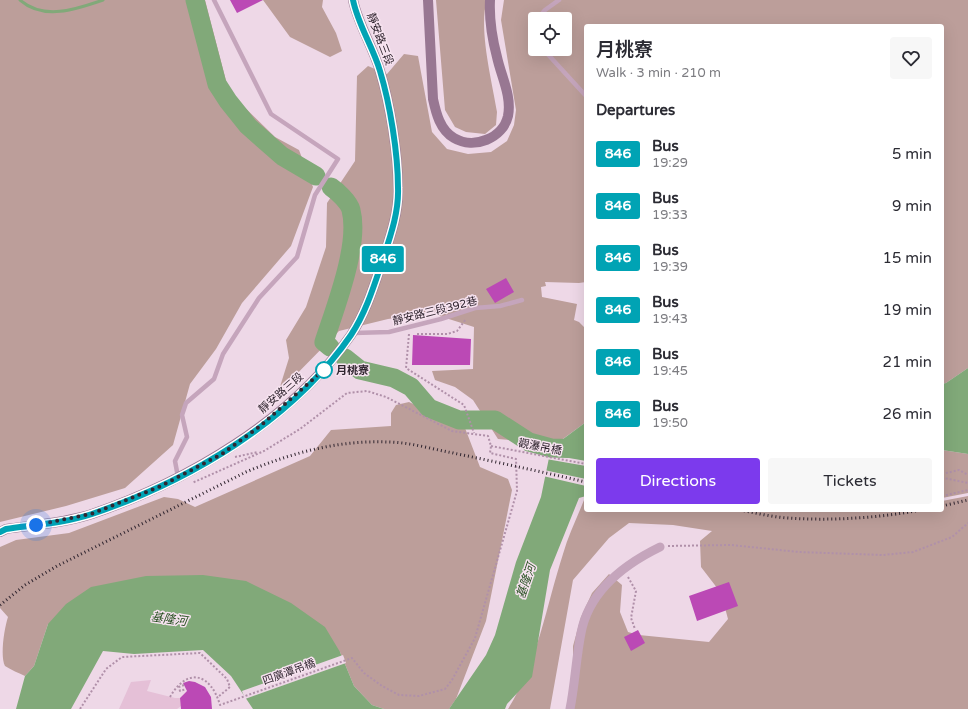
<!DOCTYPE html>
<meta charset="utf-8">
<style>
:root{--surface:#fff;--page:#f7f7f7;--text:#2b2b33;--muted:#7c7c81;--accent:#7c3aed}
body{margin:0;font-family:"Varela Round","Noto Sans TC",sans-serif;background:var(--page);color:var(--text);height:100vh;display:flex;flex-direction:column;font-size:15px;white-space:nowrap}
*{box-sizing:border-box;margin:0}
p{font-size:13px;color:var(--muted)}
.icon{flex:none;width:22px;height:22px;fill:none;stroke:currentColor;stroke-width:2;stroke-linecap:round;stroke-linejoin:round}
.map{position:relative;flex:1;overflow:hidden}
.side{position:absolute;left:584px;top:24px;width:360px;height:488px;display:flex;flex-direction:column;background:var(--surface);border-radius:4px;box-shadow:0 4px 16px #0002}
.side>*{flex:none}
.badge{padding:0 8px;border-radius:3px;font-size:14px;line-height:26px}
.buttons{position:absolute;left:528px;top:12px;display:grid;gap:8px}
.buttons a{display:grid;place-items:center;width:44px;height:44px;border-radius:4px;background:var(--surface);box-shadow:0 4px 16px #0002;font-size:20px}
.you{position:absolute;width:20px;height:20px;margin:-10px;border:3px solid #fff;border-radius:50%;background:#1a73e8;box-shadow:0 0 0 6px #1a73e833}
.map>.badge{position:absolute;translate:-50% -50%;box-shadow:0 0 0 2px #fff}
h2{padding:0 12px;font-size:15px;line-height:36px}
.round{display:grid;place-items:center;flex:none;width:42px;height:42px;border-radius:4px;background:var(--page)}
.summary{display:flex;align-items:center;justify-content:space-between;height:68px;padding:0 12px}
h1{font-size:19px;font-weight:600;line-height:30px}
.button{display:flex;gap:8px;margin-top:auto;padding:8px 12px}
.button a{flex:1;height:46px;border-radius:4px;background:var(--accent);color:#fff;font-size:16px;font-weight:600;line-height:46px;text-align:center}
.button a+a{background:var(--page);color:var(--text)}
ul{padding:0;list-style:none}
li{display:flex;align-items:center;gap:12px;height:52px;padding:0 12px}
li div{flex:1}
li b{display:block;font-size:15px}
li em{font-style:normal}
li .badge{min-width:44px;font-weight:700;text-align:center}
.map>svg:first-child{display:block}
.green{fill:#bc9e9a;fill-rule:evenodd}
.plaza{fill:#e5c0d7}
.water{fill:#81a979}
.pier{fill:#eed8e7}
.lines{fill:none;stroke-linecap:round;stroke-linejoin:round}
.stream{stroke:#81a979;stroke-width:3}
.river{stroke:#81a979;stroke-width:19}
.building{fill:#bb49b5}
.path{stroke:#b090a9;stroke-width:2;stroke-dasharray:2 2;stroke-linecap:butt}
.service{stroke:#c5a5bc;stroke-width:4.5}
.minor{stroke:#c5a5bc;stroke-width:9}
.secondary{stroke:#987792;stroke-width:10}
.rail{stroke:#312630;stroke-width:3;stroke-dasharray:1 3;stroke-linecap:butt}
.line-casing{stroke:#fff;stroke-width:9}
.line{stroke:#00a3b4;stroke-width:6}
.walk{stroke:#312630;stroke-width:4;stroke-dasharray:0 7.2}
.stop-dot{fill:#fff;stroke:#00a3b4;stroke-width:2}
.labels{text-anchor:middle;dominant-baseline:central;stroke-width:3;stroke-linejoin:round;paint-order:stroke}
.street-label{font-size:11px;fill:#312630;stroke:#f7e3f0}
.stop-label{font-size:11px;font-weight:bold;fill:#312630;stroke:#f7e3f0;text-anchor:start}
.water-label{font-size:12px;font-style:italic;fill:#254f1f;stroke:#f7e3f0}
</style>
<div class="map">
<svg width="968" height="709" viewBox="0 0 968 709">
<rect width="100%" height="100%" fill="#eed8e7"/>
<path class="green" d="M0,0h205l24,92 46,45 24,13 14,37 -22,59 -49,57 -26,46 -26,35 -17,61 -48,43 -59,18 -66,16z
M263,0h60l-1,7 14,26 6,18 -12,6 -40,-20z
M436,0h51c-9,28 5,81 10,112l-1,13 -11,9 -19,-2 -11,-5 -10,-17z
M504,0h464v368l-22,15 -4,1v-358h-356v256l-7,1 -34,-1 1,4 -5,1 1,10 35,7 -3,16 5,2 7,7v93l-30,22 -58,-5 -25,-39 -18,-13 -20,-7 -3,-9 41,-2 1,-42 -44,-14 -42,6 -49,12 -61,62 11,-35 -3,-18 20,-33 20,-60 1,-44 28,-42 2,-85 11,-10 19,8 17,-20 14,2 14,76 15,17 21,5 23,-2 16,-11 7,-16 2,-15 -15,-90zM535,19h30v30h-30z
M409,402l56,26 15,39 28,12 4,11 -26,131 -30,78 -7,10h-65l-12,-4 -18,-19 -14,-34 -292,-28 -14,42 -9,10c-6,-3 -14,-6 -20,-10 -5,-9 -1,-37 3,-49l-8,-9v-61l16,-7 53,-7 95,-36 14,2 17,8 115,-51 21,-26 60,-4v-13l5,-8z
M942,450l26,4v39l-26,5z
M968,496v213h-401l6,-36v-27l8,-29 11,-24 17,-19 13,11 -2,27 8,20 11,3 70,7 19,-23 -7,-26 -20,-26 -1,-26 12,-10 -39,-6 -44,-2 -20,15 -36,42 -23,129h-42c30,-48 38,-102 55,-155 5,-18 14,-36 21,-54l2,-1v11h356v-9z"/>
<path class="plaza" d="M151,680l-4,11 28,7h5l1,8 -4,3h-58l12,-27z"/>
<path class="water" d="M968,368v86l-26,-4v-66l4,-1z
M586,422v74l-7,2 -29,72 -18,107 -25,27 -2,5h-56l37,-54 9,-20 21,-73 25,-65 10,-49z
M203,575l43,6 45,22 34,24 15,25 14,34 18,19 12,4h-131l-22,-33 -28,-26 -69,4 -31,-3 -32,58h-55l9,-33 9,-10 14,-42 18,-20 25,-17 55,-11z"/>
<path class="pier" d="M547,454l39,7v5l-40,-7z
M544,470l42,9v7l-43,-10z
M343,655l3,8 -101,36 -3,-8z"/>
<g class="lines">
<path class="stream" d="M20,0c24,21 57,9 83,0"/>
<path class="river" d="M195,0l22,84 11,17 20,25 34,30 34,20
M330,347l-6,-5c11,-34 36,-97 27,-132 -2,-8 -14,-19 -20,-23
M345,358l15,12 34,8 17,9 18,21 30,12h36l34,22 22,6 35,1"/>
</g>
<path class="building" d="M230,0h33l-26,13z
M506,278l8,14 -19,11 -9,-14z
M413,335l58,4 -1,26h-58z
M729,582l9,24 -41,15 -8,-25z
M638,630l7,13 -14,8 -7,-14z
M189,681l6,1 10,5 6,10 1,12h-31l-1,-11 7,-7 -4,-8z"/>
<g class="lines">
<path class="path" d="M409,334l-3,34 58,37 10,28
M417,334h30l10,-3 9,-12
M491,446l95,18
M235,457l23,-5
M942,474l17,-4 9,5
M942,479l2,-1 24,5
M942,496l26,-6
M668,546l63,-1 68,7 84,3 30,-3 39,-15 16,-14
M628,577l8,14 -5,27 4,11
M184,685l-5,2 1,4 6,-2
M170,697c18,-31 41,-23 50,8l132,-47 12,15 18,13 17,9 20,1 26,-7 7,-9 23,-42 42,-147 -1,-32 -26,-6 1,-7 -3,-10 -36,-5 -66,-34 -19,-6 -20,2 -47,36 -36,22 -72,32
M80,709l26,-40 16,-12 78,-4 27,26 3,8 -12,10"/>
<path class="service" d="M538,19l7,-9 14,-10
M543,49l43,47
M354,333l35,-1 52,-13 34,-11 25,-2 22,-6
M178,477l-3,-16 12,-24 -5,-22 4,-12 28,-24 9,-25 36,-56 38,-41 18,-62 23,-36 -67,-45 -57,-114"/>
<path class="minor" d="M570,709c5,-25 6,-51 11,-76 8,-42 42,-68 79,-86"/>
<path class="secondary" d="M428,0l5,99c3,14 7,31 21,39 20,12 49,0 54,-22 4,-20 -7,-40 -11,-59 -5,-19 -8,-37 -7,-57
M0,532l6,-3c28,-4 58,-6 86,-15 96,-33 200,-94 259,-179 14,-21 22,-46 30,-70 8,-25 18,-51 17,-77 0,-35 -8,-84 -18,-117 -7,-24 -22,-47 -27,-71"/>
<path class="rail" d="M942,506l26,-6
M740,510c16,3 32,7 48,8 44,3 90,0 133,-8
M0,605l25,-20 32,-19 189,-94c45,-19 92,-32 141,-30 22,0 45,7 66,11 44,9 89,19 133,29"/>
</g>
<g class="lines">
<defs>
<path id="line" d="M0,532l6,-3c28,-4 59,-6 86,-15 97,-33 200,-93 259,-179 14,-21 22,-46 30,-70 8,-25 18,-51 17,-77 0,-35 -8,-84 -18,-117 -7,-24 -22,-46 -27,-71"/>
</defs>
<use href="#line" class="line-casing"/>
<use href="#line" class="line"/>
<path class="walk" d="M36,525l55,-11 68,-27 63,-33 37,-27 67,-59 -2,2"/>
</g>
<circle class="stop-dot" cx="324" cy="370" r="8"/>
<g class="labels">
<g class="street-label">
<text transform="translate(380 39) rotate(69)">靜安路三段</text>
<text transform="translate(435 311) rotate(-14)">靜安路三段392巷</text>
<text transform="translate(281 393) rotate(-41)">靜安路三段</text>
<text transform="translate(540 447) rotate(11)">觀瀑吊橋</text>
<text transform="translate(289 672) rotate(-20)">四廣潭吊橋</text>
</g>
<g class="stop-label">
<text x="336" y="370">月桃寮</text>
</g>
<g class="water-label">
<text transform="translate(526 581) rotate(-71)">基隆河</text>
<text transform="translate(169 619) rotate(8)">基隆河</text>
</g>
</g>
</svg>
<div class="buttons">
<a><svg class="icon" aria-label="locate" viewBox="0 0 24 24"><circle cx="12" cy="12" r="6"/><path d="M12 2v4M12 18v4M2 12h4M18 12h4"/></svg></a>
</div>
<div class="you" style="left:36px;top:525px"></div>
<b class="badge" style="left:383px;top:259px;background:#00a3b4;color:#fff">846</b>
<section class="side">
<div class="summary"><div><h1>月桃寮</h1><p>Walk · 3 min · 210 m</p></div><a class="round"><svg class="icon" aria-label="heart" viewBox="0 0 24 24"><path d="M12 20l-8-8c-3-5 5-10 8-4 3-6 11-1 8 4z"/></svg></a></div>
<h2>Departures</h2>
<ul>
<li><span class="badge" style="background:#00a3b4;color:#fff">846</span><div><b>Bus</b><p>19:29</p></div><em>5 min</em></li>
<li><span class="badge" style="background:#00a3b4;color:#fff">846</span><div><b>Bus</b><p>19:33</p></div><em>9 min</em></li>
<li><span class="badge" style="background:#00a3b4;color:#fff">846</span><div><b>Bus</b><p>19:39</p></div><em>15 min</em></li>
<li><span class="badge" style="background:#00a3b4;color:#fff">846</span><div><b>Bus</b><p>19:43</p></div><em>19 min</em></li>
<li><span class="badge" style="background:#00a3b4;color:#fff">846</span><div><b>Bus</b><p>19:45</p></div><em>21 min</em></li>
<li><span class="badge" style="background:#00a3b4;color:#fff">846</span><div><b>Bus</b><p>19:50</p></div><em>26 min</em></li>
</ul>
<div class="button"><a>Directions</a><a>Tickets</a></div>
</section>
</div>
